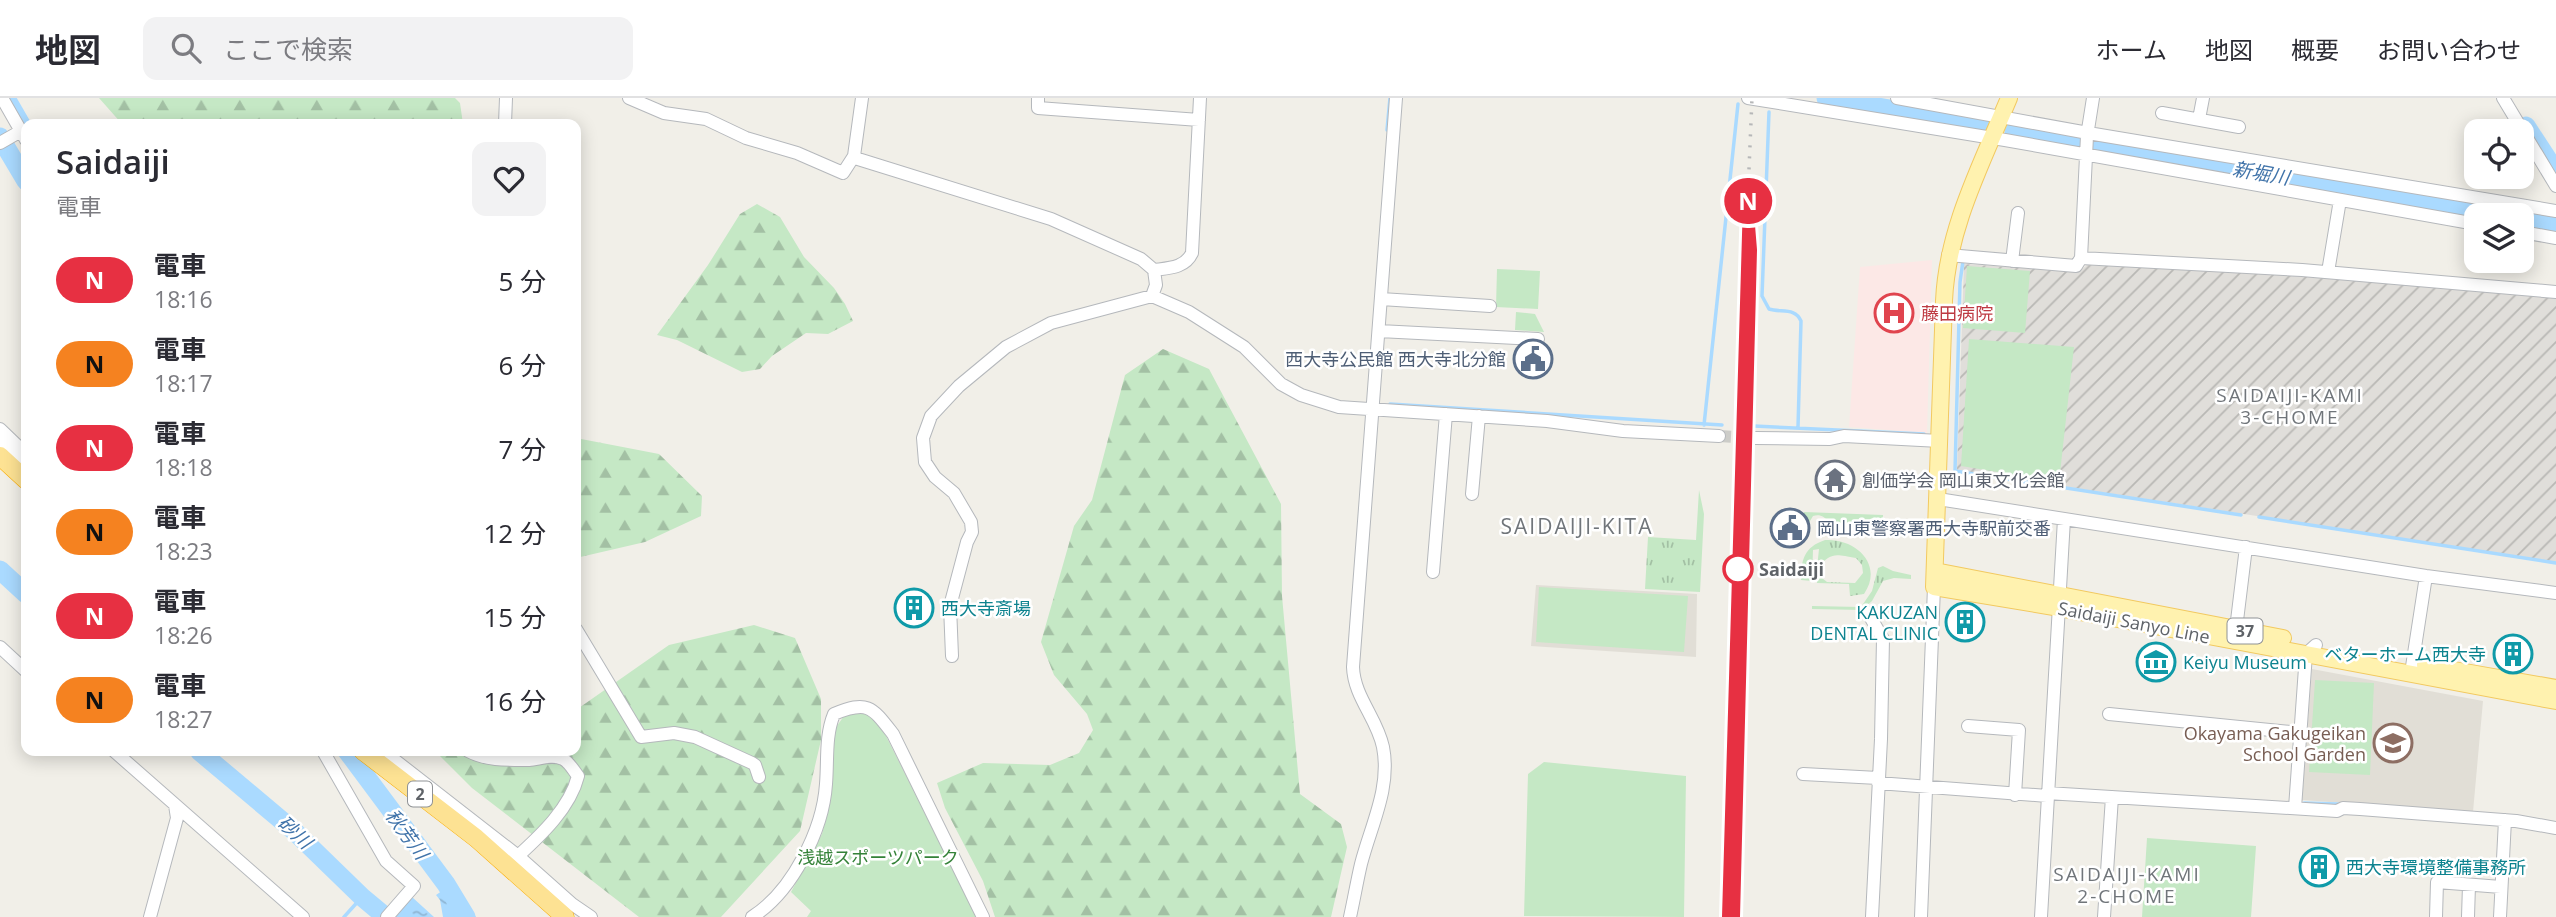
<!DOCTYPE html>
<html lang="ja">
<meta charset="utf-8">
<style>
:root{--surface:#fff;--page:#f2f2f3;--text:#2b2b33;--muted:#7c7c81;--line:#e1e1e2}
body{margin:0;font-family:"Open Sans","Noto Sans JP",sans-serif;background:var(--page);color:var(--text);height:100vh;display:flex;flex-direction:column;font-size:26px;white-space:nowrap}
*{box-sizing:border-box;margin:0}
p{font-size:23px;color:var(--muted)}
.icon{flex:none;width:38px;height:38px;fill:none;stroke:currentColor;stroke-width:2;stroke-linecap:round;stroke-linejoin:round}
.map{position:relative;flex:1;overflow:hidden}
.drawer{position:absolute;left:21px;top:21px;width:560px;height:637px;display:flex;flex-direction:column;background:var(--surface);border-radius:14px;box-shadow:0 4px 18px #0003}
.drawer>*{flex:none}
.badge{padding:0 14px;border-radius:23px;font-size:24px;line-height:46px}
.controls{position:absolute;left:2464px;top:21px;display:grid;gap:14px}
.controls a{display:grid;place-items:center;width:70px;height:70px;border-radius:14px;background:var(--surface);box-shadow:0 4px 18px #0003;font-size:35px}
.map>.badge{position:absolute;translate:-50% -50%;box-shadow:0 0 0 4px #fff}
.round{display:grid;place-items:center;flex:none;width:74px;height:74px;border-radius:14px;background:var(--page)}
.headline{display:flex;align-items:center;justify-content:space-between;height:119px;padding:0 35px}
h1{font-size:33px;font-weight:600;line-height:52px}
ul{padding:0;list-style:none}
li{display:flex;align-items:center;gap:21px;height:84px;padding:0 35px}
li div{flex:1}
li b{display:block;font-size:26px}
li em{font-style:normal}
li .badge{min-width:77px;font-weight:700;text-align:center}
header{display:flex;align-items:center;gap:42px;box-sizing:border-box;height:98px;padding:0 35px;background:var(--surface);border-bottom:2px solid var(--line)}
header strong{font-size:33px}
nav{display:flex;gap:38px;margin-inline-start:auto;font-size:24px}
.search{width:490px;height:63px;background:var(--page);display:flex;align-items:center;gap:18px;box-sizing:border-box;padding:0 24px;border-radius:14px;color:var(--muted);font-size:26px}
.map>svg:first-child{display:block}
.industrial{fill:url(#industrial-furrows)}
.education{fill:#e1ded6}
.medical{fill:#fce8e6}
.grass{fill:url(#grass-tufts)}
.forest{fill:url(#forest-firs)}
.park{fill:#c5e8c5}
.water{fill:url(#water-ripples)}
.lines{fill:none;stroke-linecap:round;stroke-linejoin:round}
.stream{stroke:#aadaff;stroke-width:3.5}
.canal{stroke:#aadaff;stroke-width:10}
.river{stroke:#aadaff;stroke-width:19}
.minor-tunnel{stroke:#ccccc8;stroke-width:12;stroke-dasharray:12 6;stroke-linecap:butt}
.minor-casing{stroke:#b5b8bc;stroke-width:14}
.major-casing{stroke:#f2c960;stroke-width:18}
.highway-casing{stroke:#f9ab00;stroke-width:19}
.minor{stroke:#fff;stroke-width:12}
.major{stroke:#fff2af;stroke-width:16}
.highway{stroke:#fde293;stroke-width:18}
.rail{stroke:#b6b7b8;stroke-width:3.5;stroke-dasharray:2 9;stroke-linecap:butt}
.line-casing{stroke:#fff;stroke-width:16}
.line{stroke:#e73042;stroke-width:10}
.stop-dot{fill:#fff;stroke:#e73042;stroke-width:3.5}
.labels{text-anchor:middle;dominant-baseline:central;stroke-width:5;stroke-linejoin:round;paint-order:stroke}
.shield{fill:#fff;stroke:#8f9295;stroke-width:2}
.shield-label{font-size:16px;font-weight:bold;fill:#5f6368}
.health-label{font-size:18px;fill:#be3a42;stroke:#fff;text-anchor:start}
.service-label{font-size:18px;fill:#4e5e75;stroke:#fff;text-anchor:end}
.worship-label{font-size:18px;fill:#5b616d;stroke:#fff;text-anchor:start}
.stop-label{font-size:18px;font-weight:bold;fill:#5f6368;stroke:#fff;text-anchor:start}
.culture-label{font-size:18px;fill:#0d838f;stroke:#fff;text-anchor:start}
.street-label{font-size:18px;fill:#5f6368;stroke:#fff}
.education-label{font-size:18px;fill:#785e54;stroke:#fff;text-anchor:end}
.park-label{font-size:18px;fill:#348238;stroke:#fff}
.water-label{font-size:19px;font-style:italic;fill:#4174aa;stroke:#fff}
.neighbourhood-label{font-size:19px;letter-spacing:2px;fill:#70757a;stroke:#fff}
.quarter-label{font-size:21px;letter-spacing:2px;fill:#70757a;stroke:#fff}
</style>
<header>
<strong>地図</strong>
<div class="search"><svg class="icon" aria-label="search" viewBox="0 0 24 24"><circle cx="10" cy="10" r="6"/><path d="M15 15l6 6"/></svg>ここで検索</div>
<nav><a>ホーム</a><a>地図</a><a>概要</a><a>お問い合わせ</a></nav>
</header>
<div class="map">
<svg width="2556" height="819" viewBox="0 0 2556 819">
<defs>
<pattern id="industrial-furrows" width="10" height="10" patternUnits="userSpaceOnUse" patternTransform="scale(1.75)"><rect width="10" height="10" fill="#e0deda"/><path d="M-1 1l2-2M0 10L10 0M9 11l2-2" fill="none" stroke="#b9b8b5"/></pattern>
<pattern id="grass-tufts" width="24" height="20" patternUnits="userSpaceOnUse" patternTransform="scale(1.75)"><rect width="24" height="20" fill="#c5e8c5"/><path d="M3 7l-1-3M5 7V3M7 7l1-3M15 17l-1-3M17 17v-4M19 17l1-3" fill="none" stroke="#a3c0a4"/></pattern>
<pattern id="forest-firs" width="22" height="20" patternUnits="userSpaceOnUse" patternTransform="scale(1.75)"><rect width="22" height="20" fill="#c5e8c5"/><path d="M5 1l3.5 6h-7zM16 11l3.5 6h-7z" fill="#a3c0a4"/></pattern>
<pattern id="water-ripples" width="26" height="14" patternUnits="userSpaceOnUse" patternTransform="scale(1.75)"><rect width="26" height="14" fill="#aadaff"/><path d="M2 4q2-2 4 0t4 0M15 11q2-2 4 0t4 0" fill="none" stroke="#8eb4d2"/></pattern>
</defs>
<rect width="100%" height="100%" fill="#f1efe8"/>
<path class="industrial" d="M1964,166l115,8 8,-7 184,8 285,25v264l-599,-92z"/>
<path class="education" d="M1536,487l161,9 -1,63 -165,-11z
M2312,571l171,32 -10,111 -171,-12z"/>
<path class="medical" d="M1932,162l-5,173 -78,-6 11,-160z"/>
<path class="grass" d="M1699,392l5,24 -4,78 -55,-3 3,-52 48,3z
M1804,414l79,3 -1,22 -25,-13 -29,-2c-3,-6 -9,-8 -15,-6l-6,10 -4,2z
M1825,442c31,-2 59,25 39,54l-14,2 -1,-12 -32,-1v-9l10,8 28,1 8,-10 -1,-8 -6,-7c-22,-4 -24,-6 -39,10l2,-19 -6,1 -1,31 -11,-1c0,-20 3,-33 24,-40z
M1883,468l10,5 18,4v4l-17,-1 -11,3 -11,20 -10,9 -50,-1v-3l49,1 11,-16 6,-23z"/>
<path class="forest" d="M99,0h356l5,5 3,21h-341z
M757,106l23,13 24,40 30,31 11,16 8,17 -25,13 -22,-1 -34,23 -12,13 -18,3 -65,-32 -20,-5 51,-70 32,-51z
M1163,251l46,20 72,135 1,92 18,198 41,30 6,23 -16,70h-336l-12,-36 -38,-73 -8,-25 46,-20 67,2 29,-12 14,-23 -6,-16 -33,-39 -13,-33 33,-116 18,-26 33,-125z
M576,340l83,16 43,42 -1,20 -56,26 -69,16z
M754,527l41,13 26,61v41l-21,91 -79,86h-82l-167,-129 -37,-37h141v-41l93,-65z"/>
<path class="park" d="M1967,168l63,5 -5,62 -62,-5z
M1497,171l43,2 -2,38 -42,-2z
M1516,214l19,2 9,18 -29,-2z
M1969,241l105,8 -15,135 -98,-16z
M1539,489l149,9 -4,56 -148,-10z
M2315,582l59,3 -4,92 -61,-3z
M857,613l10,2 13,11 97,193h-170l4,-6 -20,-19 31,-58 8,-30 4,-74 10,-14z
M1544,664l142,14 -2,141 -160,-1 4,-142z
M2147,740l109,8 -5,71h-109z"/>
<path class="water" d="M455,784l21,35h-33l-3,-17 -4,-5z
M412,799l22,20h-39z"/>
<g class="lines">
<path class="stream" d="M1769,14l-7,184 7,13c12,4 26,-2 32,12l-3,106
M1387,32l3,-32
M1965,163h-2l-3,21 -5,189 286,44
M1390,306l332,21
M1704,327l34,-321
M1754,328l170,8
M2259,419l297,46
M2304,705l34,1
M344,819l18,-20"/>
<path class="canal" d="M11,0l15,26"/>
<path class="river" d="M1826,0l155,27
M2526,28l30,46
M2014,33l494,84
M0,39l26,44
M2522,120l34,6
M0,472l26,24
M199,653l94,79 69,67 24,20
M347,653l99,133 20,33"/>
<path class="minor-tunnel" d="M1719,338l36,2"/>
<defs>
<path id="minor" d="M2,0l24,42
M629,0l35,15 42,6 40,19 51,15 46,20 11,-17 8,-58
M1038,0v10l161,12
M1748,0l257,42 471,84
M1897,0l191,35 468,78
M2503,0l53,88
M2162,15l77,14
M2199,21l4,-21
M505,26l1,-26
M0,45l21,-12
M854,58l4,3 193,60 90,40 13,11c15,-2 31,-2 38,-17l8,-155
M2522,134l34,6
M1948,157l128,11 5,-8 221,12 254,22
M2081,160l6,-122 6,-38
M2012,163l6,-48
M2328,174l12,-72
M1152,198l4,-11 -2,-15
M1381,201l109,7
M1379,233l159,8
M0,331l26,25
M1755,340l75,1 14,-3 96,5
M0,344l26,25
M1472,396l7,-78
M1938,401l488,77 130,17
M1433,474l13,-158
M1868,515l15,26 -2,100 -9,178
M576,531l65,108 33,-4 21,4 57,26 3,2 4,12
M2235,539l11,-90
M0,549l26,24
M952,558l-2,-50 17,-64 5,-10 -1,-10 -17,-29 -19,-16 -10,-15 -2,-24 8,-22 28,-30 47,-39 45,-24 101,-27 37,16 55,35 37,37 20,11 38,12 208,14 76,10 96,5
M2411,575l15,-97
M2109,616l191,19
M1968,628l51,4 -4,65
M114,653l189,166
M323,653l63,110 28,25 -27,31
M383,653l135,105 54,48 19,13
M468,653c18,10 42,9 61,9 11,-1 23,-6 34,-1 6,3 11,12 15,17 -8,32 -37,59 -60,80
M1803,676l75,4
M1878,685l169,13
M2047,695l290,18 6,-3 17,1 156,12 40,7
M2295,710l11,-154 10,-9
M150,819l27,-99 -2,-13
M752,819c40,-25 71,-87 74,-133 2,-24 -1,-48 8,-70 34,-14 38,-7 59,20l90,183
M1350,819c4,-18 7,-36 11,-53 10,-39 30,-76 22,-117 -6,-29 -29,-50 -30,-80l43,-569
M1921,819l13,-330
M2041,819l23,-398
M2104,819l8,-120
M2436,819l1,-35 64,5
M2468,819l1,-32
M2500,819l5,-97"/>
<path id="major" d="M2009,0c-27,65 -62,131 -65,203l-10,286 126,21 496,93
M1935,473l348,67
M2425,567l131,23"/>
<path id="highway" d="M0,358l26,24
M363,653l113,87 89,79"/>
</defs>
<use href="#minor" class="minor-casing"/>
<use href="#major" class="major-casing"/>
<use href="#highway" class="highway-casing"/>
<use href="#minor" class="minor"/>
<use href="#major" class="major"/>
<use href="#highway" class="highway"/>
<path class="rail" d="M1727,819l11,-348 5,-257 9,-214"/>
</g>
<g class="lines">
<defs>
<path id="line" d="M1727,819l21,-716 4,49 -17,667"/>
</defs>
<use href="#line" class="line-casing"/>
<use href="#line" class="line"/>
</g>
<defs>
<symbol id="hospital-ring" viewBox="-11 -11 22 22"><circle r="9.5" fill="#fff" stroke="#e0444e" stroke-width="1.5"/><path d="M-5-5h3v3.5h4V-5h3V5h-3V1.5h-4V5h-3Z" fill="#e0444e"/></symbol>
<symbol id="civic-ring" viewBox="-11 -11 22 22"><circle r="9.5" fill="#fff" stroke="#5c6f8a" stroke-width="1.5"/><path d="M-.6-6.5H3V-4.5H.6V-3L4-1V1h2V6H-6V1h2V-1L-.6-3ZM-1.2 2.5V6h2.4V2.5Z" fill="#5c6f8a"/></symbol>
<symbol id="temple-ring" viewBox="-11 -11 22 22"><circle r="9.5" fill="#fff" stroke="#6b7280" stroke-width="1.5"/><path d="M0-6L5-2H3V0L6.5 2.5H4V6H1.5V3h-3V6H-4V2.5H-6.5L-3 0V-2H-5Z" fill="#6b7280"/></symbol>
<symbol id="building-ring" viewBox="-11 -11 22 22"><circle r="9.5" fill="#fff" stroke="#0f9aa8" stroke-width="1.5"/><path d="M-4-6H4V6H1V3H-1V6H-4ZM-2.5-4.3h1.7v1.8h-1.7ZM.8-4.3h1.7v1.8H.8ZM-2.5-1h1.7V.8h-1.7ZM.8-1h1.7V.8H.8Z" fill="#0f9aa8"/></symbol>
<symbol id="museum-ring" viewBox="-11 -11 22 22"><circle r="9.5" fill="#fff" stroke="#0f9aa8" stroke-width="1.5"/><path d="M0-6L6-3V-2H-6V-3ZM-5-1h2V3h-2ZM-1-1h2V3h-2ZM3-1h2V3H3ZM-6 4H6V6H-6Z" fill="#0f9aa8"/></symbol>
<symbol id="school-ring" viewBox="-11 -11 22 22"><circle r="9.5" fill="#fff" stroke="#8d6e63" stroke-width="1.5"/><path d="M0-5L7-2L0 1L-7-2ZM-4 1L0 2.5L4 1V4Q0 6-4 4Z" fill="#8d6e63"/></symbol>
</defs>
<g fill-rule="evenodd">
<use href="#hospital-ring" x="1872" y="193" width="44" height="44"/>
<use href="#civic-ring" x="1511" y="239" width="44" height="44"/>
<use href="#temple-ring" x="1813" y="360" width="44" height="44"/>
<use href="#civic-ring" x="1768" y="408" width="44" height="44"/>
<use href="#building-ring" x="892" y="488" width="44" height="44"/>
<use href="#building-ring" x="1943" y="502" width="44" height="44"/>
<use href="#building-ring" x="2491" y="534" width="44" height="44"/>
<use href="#museum-ring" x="2134" y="542" width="44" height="44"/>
<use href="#school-ring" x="2371" y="623" width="44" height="44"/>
<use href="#building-ring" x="2297" y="747" width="44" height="44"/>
</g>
<circle class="stop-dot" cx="1738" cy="471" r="14"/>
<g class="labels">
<g class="shield">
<rect x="2227.5" y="520.5" width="35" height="25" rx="5"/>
<rect x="408" y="683.5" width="24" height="25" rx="5"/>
</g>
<g class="shield-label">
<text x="2245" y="533">37</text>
<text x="420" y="696">2</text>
</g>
<g class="health-label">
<text x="1921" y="215">藤田病院</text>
</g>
<g class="service-label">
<text x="1506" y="261">西大寺公民館 西大寺北分館</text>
<text x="1817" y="430" text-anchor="start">岡山東警察署西大寺駅前交番</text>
</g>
<g class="worship-label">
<text x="1862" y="382">創価学会 岡山東文化会館</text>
</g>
<g class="stop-label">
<text x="1759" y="471">Saidaiji</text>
</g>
<g class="culture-label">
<text x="941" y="510">西大寺斎場</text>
<text x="1938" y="514" text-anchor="end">KAKUZAN<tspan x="1938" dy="21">DENTAL CLINIC</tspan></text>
<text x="2486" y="556" text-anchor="end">ベターホーム西大寺</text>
<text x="2183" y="564">Keiyu Museum</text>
<text x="2346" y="769">西大寺環境整備事務所</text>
</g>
<g class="street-label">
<text transform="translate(2134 524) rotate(11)">Saidaiji Sanyo Line</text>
</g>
<g class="education-label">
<text x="2366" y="635">Okayama Gakugeikan<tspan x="2366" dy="21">School Garden</tspan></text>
</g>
<g class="park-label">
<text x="878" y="759">浅越スポーツパーク</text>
</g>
<g class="water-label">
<text transform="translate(2261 75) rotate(10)">新堀川</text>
<text transform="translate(295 734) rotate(42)">砂川</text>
<text transform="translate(407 736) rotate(54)">秋芳川</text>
</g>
<g class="neighbourhood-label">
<text x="2290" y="297">SAIDAIJI-KAMI<tspan x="2290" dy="22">3-CHOME</tspan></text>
<text x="2127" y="776">SAIDAIJI-KAMI<tspan x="2127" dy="22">2-CHOME</tspan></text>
</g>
<g class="quarter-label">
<text x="1577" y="428">SAIDAIJI-KITA</text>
</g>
</g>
</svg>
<div class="controls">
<a><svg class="icon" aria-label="locate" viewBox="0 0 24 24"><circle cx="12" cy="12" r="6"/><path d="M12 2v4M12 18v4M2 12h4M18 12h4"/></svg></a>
<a><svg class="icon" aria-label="layers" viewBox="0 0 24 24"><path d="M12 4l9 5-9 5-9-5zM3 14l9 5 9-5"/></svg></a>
</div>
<b class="badge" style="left:1748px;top:103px;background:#e73042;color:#fff">N</b>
<section class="drawer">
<div class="headline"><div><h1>Saidaiji</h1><p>電車</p></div><a class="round"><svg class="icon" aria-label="heart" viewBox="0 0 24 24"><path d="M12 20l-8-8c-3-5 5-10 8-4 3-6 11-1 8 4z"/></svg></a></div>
<ul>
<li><span class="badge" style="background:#e73042;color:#fff">N</span><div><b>電車</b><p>18:16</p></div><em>5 分</em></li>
<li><span class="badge" style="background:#f58220;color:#111">N</span><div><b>電車</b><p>18:17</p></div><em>6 分</em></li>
<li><span class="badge" style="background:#e73042;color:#fff">N</span><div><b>電車</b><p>18:18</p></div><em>7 分</em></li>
<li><span class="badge" style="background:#f58220;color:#111">N</span><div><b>電車</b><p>18:23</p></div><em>12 分</em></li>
<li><span class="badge" style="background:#e73042;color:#fff">N</span><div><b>電車</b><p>18:26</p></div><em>15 分</em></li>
<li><span class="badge" style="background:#f58220;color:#111">N</span><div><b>電車</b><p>18:27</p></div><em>16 分</em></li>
</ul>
</section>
</div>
